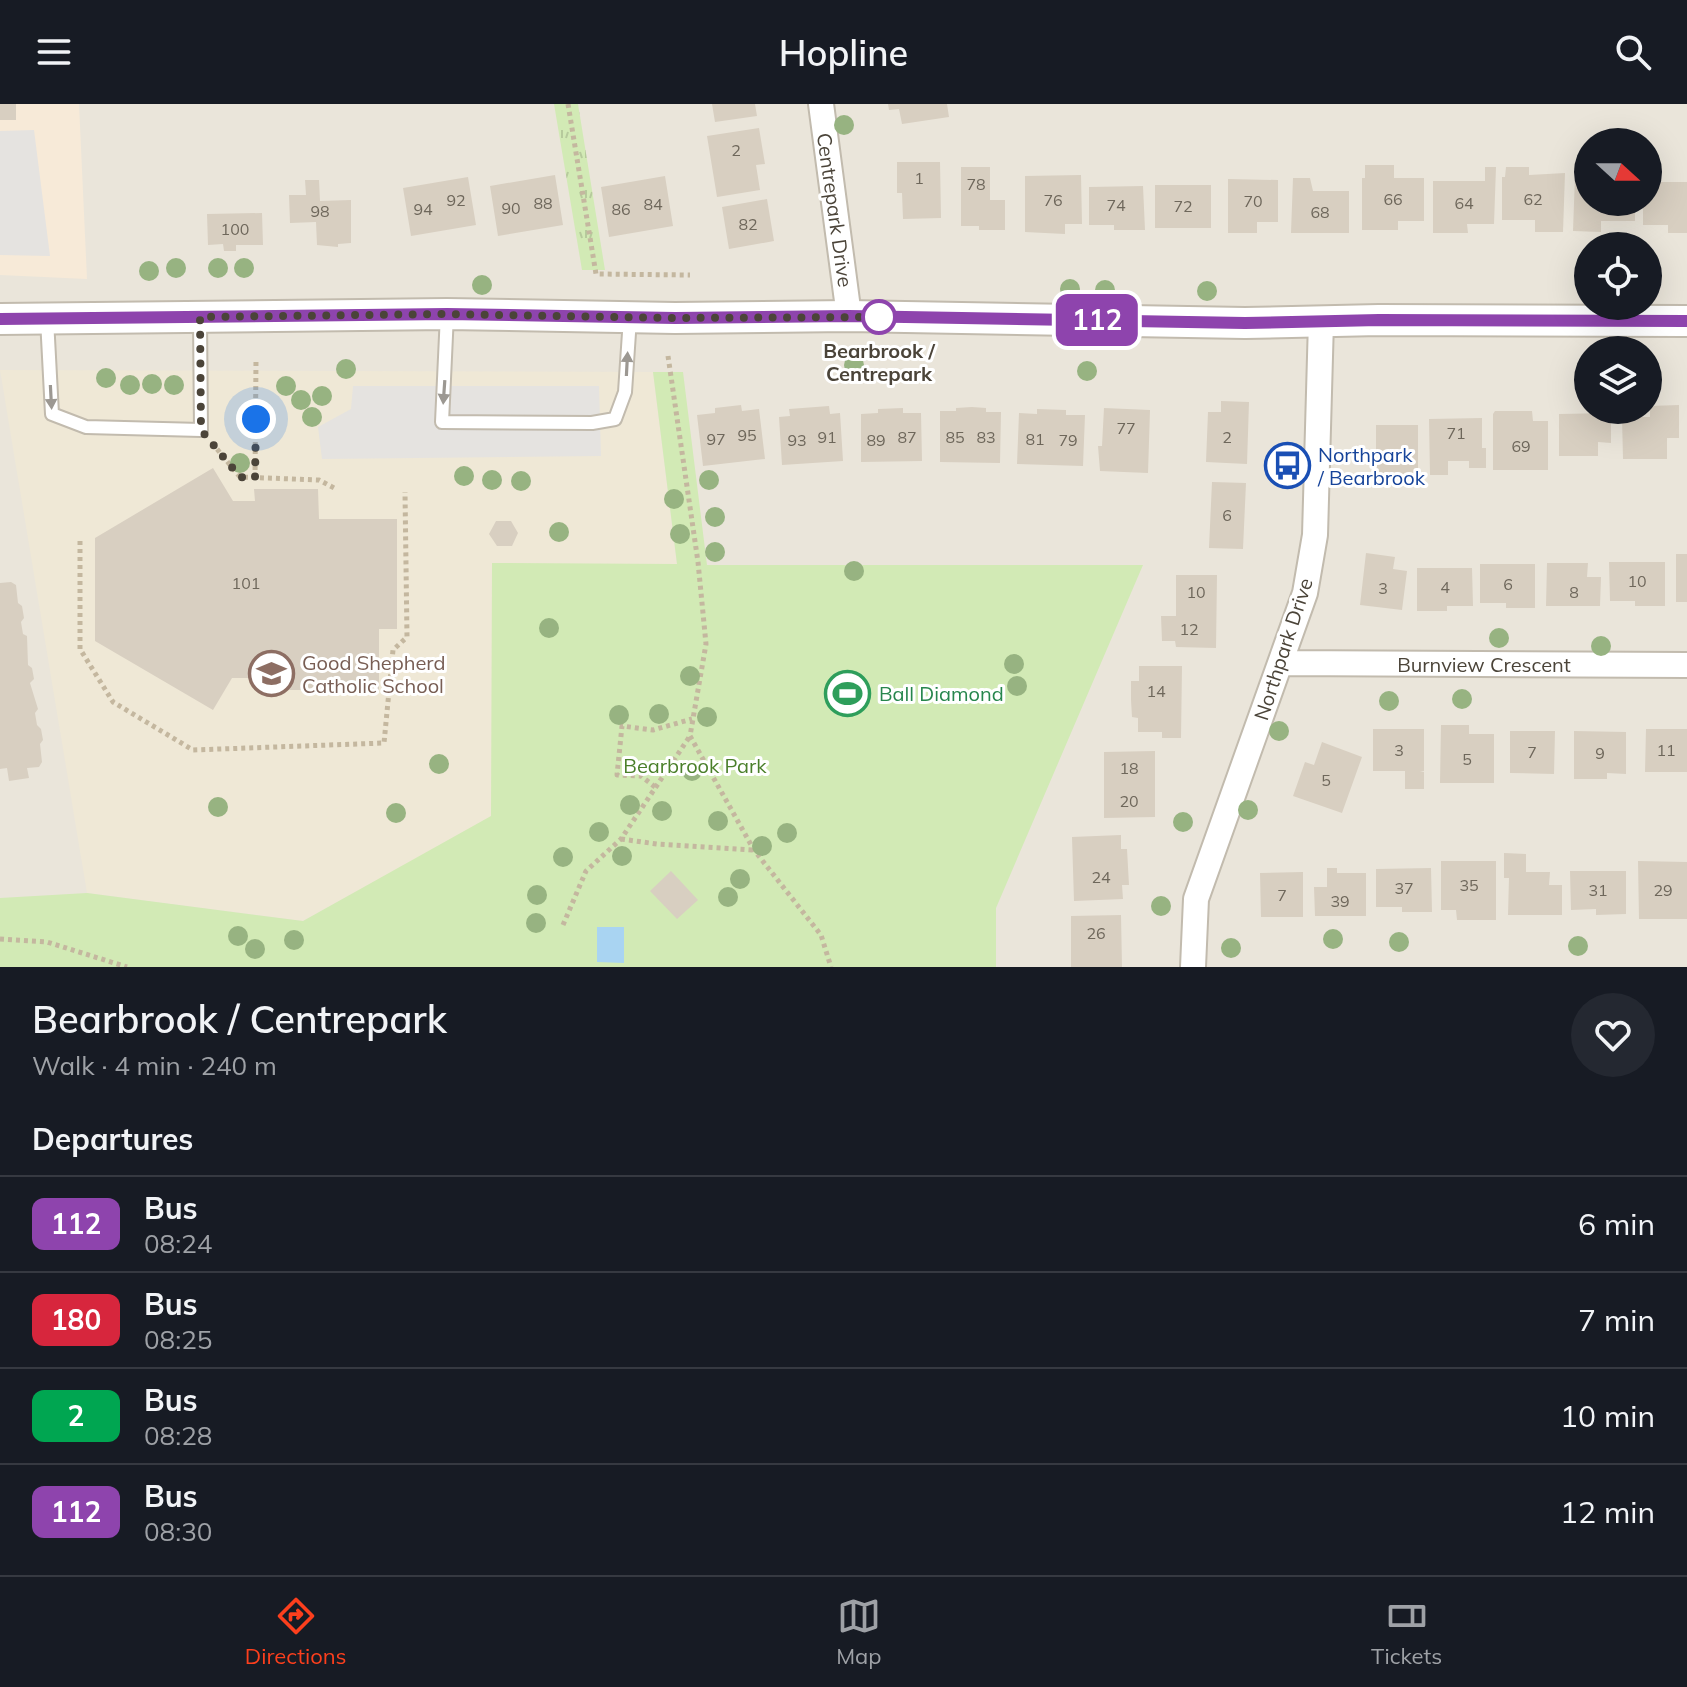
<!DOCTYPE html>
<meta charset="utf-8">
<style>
:root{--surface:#171b24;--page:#242831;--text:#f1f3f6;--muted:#9ea1a6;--line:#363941;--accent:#fc3f1d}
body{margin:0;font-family:Mulish,sans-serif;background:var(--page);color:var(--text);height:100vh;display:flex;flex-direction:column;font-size:30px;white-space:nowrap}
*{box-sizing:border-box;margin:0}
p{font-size:26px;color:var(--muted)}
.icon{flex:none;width:44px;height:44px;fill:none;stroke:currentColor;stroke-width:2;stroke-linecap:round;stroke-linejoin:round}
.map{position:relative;height:863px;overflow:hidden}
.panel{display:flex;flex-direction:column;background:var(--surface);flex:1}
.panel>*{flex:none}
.badge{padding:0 16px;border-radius:12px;font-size:28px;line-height:52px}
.needle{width:52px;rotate:111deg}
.controls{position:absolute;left:1574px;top:24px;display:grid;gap:16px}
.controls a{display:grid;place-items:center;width:88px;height:88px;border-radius:50%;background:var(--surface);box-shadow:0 8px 32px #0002;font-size:40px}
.you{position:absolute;width:40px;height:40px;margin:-20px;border:6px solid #fff;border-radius:50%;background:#1a73e8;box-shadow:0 0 0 12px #1a73e833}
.map>.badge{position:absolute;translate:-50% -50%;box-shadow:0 0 0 4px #fff}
h2{padding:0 32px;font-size:30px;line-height:72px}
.round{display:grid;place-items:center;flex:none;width:84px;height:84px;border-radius:42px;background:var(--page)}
.headline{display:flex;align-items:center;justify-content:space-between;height:136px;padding:0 32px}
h1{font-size:38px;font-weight:600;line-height:60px}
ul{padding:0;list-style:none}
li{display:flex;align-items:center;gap:24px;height:96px;padding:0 32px;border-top:2px solid var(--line)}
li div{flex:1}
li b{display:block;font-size:30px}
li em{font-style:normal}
li .badge{min-width:88px;font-weight:700;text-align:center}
header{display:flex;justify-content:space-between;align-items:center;height:104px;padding:0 32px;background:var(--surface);font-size:36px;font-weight:600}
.menu{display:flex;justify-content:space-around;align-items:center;height:112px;border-top:2px solid var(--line);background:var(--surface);font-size:22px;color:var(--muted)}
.menu a{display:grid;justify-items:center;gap:4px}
.menu .current{color:var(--accent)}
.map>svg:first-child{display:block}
.residential{fill:#eae5da;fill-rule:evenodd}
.commercial{fill:#f7ead8}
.education{fill:#efe8d6}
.grass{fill:url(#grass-tufts)}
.park{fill:#d2eab5}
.parking{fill:#e5e3e0}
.water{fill:#a9d4f2}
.building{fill:#d8cfc1}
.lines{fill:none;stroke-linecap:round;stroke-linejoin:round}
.service-casing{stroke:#c2bbae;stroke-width:16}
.minor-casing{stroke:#c2bbae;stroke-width:28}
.tertiary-casing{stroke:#c2bbae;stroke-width:34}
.path{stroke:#c4b79f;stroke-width:5;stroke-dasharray:4 4;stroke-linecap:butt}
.service{stroke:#fff;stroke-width:12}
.minor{stroke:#fff;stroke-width:24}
.tertiary{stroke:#fff;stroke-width:30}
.tree{fill:#97b381}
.oneway{fill:#9c9892}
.line-casing{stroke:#fff;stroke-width:18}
.line{stroke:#8e44ad;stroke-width:12}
.walk{stroke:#4b4439;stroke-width:8;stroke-dasharray:0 14.4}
.stop-dot{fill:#fff;stroke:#8e44ad;stroke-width:4}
.labels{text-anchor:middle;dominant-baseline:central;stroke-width:6;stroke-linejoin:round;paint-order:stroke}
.number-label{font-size:16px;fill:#6e675b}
.street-label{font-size:20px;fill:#4b4439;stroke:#fff}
.stop-label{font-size:20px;font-weight:bold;fill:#4b4439;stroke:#fff}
.transit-label{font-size:20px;fill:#164399;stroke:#fff;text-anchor:start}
.education-label{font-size:20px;fill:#785e54;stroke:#fff;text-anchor:start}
.leisure-label{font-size:20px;fill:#27864d;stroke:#fff;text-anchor:start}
.park-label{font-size:20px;fill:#4a7f2a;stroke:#fff}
</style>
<header><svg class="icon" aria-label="menu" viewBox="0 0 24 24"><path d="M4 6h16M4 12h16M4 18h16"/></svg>Hopline<svg class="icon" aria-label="search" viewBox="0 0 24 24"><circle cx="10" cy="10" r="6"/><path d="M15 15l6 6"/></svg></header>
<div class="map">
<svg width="1687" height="863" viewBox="0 0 1687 863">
<defs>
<pattern id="grass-tufts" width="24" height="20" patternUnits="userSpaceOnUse" patternTransform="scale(2)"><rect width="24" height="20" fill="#d2eab5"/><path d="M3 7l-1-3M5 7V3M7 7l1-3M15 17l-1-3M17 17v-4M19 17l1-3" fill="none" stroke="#b6ca9c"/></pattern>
</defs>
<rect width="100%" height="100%" fill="#f6f3ec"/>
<path class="residential" d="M0,0h1687v863h-1687zM1588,38h60v60h-60zM1588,142h60v60h-60zM1588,246h60v60h-60z"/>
<path class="commercial" d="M0,0h79l8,175 -87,-4z"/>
<path class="education" d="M0,266l653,2 24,193 -185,-1v252l-80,45 -109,60 -216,-28z"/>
<path class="grass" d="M554,0h24l27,166h-23z"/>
<path class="park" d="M653,268h30l24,193h436l-147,343v59h-996v-69l87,-5 216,28 188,-105 1,-253 185,1z"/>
<path class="parking" d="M34,26l16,126 -50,-1v-124z
M353,282h246l2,70 -279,3 -4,-32 33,-18z"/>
<path class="water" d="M597,823h27v36l-27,-1z"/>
<path class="building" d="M0,0h16v16h-16z
M712,0h43l2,12 -42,6z
M888,0h59l2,13 -47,7 -3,-15 -10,1z
M759,24l6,36 -9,1 4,25 -43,7 -10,-61z
M897,58h43l1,56 -38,1 -1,-26h-5z
M1365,61h29v13h30v43h-26v9h-36v-52h3z
M961,63h29v33h15v30h-26v-4h-18z
M1485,63h11l-2,57h-27l1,9h-35v-52h52z
M1506,63h23v8l36,-2 -2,59h-28v-12h-33v-43h3z
M555,71l8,50 -65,11 -8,-50z
M1081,71l1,49h-17v10l-40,-2v-56z
M665,72l8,50 -64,11 -8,-50z
M1575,72l13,1v25h47v19h-34v11l-28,-1z
M468,73l8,48 -65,11 -8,-48z
M1293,74h17l3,13h36v42h-58z
M1228,75l50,1v42h-21v11h-29z
M305,76h14l1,21 31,-1v43l-13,1v3l-21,-2 -1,-23 -26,1 -1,-28h17z
M1648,78h39v51h-19v-8h-25v-23h5z
M1155,81h56v43h-56z
M1143,82l2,44h-31v-5h-25v-38z
M767,95l7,42 -45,8 -7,-42z
M262,109l1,32h-27v6h-12l-1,-7 -15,1 -1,-31z
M1221,297l28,1 -2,62 -41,-2 2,-50h13z
M741,301l1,6 17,-2 6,50 -62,7 -6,-51 18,-2v-5z
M1679,301v33h-12v21h-44l-1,-42h28v-11z
M829,302l1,8 10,-1 3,48 -61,4 -3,-48 11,-1 -1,-7z
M972,303l14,1v4h15l-1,51 -60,-1v-51h16v-3z
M903,304v5h18l1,48 -61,1v-48l17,-1v-4z
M1104,304l46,2 -2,63 -48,-2 -2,-25h4z
M1037,305l29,1v5h19l-2,51 -66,-2 2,-51 18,1z
M1495,307h37l1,10h15v49h-55v-56z
M1611,309v30l-13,-1v14h-39v-42z
M1482,314v30h4v20h-17v-7h-21v14h-18l-1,-56z
M1376,321h42v56h-42z
M213,364l20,33h22l-1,-12h64l1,30h78v110h-18v61h-125v-12h-22l-19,32 -118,-69v-103z
M1212,378l34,1 -3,66 -34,-1z
M496,417h15l7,12 -6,13h-15l-8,-12z
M1366,449l29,4 -2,12 14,2 -5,39 -42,-5z
M1676,450h11v48h-11z
M1609,458h56v44h-30v-5h-25z
M1547,459h41l-1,14h14l-1,29h-54z
M1480,460h55v44h-29v-5h-26z
M1417,464h55l1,38h-26v5h-30z
M1176,471h41l-1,73 -40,-1 -1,-6h-13l-1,-25h15z
M11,478l5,3 2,18 4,3 2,12 -3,4 2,12 4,2 1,29 4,3 2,11 -4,4 8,26 -3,4 2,12 4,4 2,11 -3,4 2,18 -3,5 -12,1 2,10 -20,3 -2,-13 -7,1v-186z
M1139,562h43l-1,72h-19v-6h-24v-14l-6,-1 -1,-17v-19h8z
M1441,621h28v9h25v49h-54z
M1373,625h51v42l-4,1h4v17h-19v-18h-32z
M1646,625h41v43h-42z
M1510,627h45l-1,43 -44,-1z
M1574,627l52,1v42l-19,-1v6h-33z
M1322,638l40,15 -20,56 -49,-17 12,-34 9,3z
M1155,647v66l-51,1v-66z
M1121,731v14h6l2,36h-7l1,14 -49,2 -2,-64z
M1504,749l22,1v18h24l-1,13h13v30h-54l1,-37h-5z
M1441,757h55v59h-39l-1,-10h-15z
M1638,757l49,1v57h-48z
M1327,764h10v5h29v43h-51l-1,-29h13z
M1431,764l1,44h-30v-5h-26v-38z
M671,767l27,29 -21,19 -27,-28z
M1570,767h56v43l-30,1v-6l-25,1z
M1303,768v45h-42l-1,-44z
M1121,811l1,52h-51v-51z"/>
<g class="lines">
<defs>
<path id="service" d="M447,210l-5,108 150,1 23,-4 10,-27 5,-74
M47,215l5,95 34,13 115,3 -1,-111"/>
<path id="minor" d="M821,0l28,212
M1281,559l406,2
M1193,863l3,-68 109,-306 10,-58 6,-214"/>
<path id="tertiary" d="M0,215l447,-5 228,4 174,-2 396,7 134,-3 308,1"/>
</defs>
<use href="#service" class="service-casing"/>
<use href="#minor" class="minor-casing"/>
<use href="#tertiary" class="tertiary-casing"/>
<path class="path" d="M568,0l28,170 94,1
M668,252l30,206 8,82 -16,92 64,114 67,85 10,32
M212,339l28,34 79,3 17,9
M255,374l1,-118
M80,437v108l33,53 80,48 191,-7 9,-93 14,-13 -2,-145
M655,683l-14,-11 -24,-1 5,-49 31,4 39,-11
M621,735l36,5 97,6
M563,821l23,-54 35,-32 69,-103
M0,835l47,3 80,25"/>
<use href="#service" class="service"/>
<use href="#minor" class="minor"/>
<use href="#tertiary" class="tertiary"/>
</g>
<g class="tree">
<circle cx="844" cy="21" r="10"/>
<circle cx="176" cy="164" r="10"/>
<circle cx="218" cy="164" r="10"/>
<circle cx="244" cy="164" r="10"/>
<circle cx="149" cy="167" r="10"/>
<circle cx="482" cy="181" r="10"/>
<circle cx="1070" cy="185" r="10"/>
<circle cx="1105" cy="186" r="10"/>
<circle cx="1207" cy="187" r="10"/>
<circle cx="854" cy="261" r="10"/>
<circle cx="346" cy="265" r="10"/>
<circle cx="1087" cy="267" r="10"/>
<circle cx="106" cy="274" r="10"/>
<circle cx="152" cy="280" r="10"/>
<circle cx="130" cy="281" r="10"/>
<circle cx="174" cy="281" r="10"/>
<circle cx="286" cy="282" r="10"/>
<circle cx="322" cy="292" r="10"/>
<circle cx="301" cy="296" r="10"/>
<circle cx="312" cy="313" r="10"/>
<circle cx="240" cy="359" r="10"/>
<circle cx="464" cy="372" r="10"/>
<circle cx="492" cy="376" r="10"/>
<circle cx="709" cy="376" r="10"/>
<circle cx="521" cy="377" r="10"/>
<circle cx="674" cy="395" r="10"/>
<circle cx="715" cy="413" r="10"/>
<circle cx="559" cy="428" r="10"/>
<circle cx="680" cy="430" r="10"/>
<circle cx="715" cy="448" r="10"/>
<circle cx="854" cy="467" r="10"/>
<circle cx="549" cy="524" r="10"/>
<circle cx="1499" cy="534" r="10"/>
<circle cx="1601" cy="542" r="10"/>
<circle cx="1014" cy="560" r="10"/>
<circle cx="690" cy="572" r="10"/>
<circle cx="1017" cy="582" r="10"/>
<circle cx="1462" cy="595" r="10"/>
<circle cx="1389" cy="597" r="10"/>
<circle cx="659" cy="610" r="10"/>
<circle cx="619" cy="611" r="10"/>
<circle cx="707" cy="613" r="10"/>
<circle cx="1279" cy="627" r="10"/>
<circle cx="439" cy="660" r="10"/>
<circle cx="692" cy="667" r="10"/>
<circle cx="630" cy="701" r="10"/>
<circle cx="218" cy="703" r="10"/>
<circle cx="1248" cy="706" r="10"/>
<circle cx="662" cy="707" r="10"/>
<circle cx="396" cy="709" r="10"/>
<circle cx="718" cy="717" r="10"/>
<circle cx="1183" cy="718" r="10"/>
<circle cx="599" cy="728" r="10"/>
<circle cx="787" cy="729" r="10"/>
<circle cx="762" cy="742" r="10"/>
<circle cx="622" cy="752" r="10"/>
<circle cx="563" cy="753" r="10"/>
<circle cx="740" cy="775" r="10"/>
<circle cx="537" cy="791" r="10"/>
<circle cx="728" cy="793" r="10"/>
<circle cx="1161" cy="802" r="10"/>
<circle cx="536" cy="819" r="10"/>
<circle cx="238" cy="832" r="10"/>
<circle cx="1333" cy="835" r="10"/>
<circle cx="294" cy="836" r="10"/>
<circle cx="1399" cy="838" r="10"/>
<circle cx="1578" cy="842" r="10"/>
<circle cx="1231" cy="844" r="10"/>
<circle cx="255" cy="845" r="10"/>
</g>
<defs><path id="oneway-solid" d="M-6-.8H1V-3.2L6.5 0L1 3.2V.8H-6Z" transform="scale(2)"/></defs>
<g class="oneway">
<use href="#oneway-solid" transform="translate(627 260) rotate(-87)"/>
<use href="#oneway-solid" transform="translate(444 288) rotate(94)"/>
<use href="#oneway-solid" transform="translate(51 293) rotate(87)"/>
</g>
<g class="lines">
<defs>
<path id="line" d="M0,215l447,-5 228,4 174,-2 396,7 134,-3 308,1"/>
</defs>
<use href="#line" class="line-casing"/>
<use href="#line" class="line"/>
<path class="walk" d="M256,315l-1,59 -15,-1 -39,-47 -1,-113 247,-3 228,4 204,-1"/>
</g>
<defs>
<symbol id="bus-ring" viewBox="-11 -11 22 22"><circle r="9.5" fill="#fff" stroke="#1a4fb4" stroke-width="1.5"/><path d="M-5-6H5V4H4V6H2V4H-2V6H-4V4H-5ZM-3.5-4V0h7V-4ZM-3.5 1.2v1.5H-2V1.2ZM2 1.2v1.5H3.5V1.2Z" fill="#1a4fb4"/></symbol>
<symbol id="school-ring" viewBox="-11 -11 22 22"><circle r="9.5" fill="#fff" stroke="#8d6e63" stroke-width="1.5"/><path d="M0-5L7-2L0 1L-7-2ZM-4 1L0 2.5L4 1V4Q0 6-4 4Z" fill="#8d6e63"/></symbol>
<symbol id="stadium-ring" viewBox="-11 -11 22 22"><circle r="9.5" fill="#fff" stroke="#2e9e5b" stroke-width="1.5"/><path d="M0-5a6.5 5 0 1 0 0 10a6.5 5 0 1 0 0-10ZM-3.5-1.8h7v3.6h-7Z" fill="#2e9e5b"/></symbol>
</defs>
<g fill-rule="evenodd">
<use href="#bus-ring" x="1262" y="336" width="51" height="51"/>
<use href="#school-ring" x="246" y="544" width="51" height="51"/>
<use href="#stadium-ring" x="822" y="564" width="51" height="51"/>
</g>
<circle class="stop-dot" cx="879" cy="213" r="16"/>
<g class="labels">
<g class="number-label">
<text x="736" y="46">2</text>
<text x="919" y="74">1</text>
<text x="976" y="80">78</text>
<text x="1393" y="95">66</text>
<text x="1533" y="95">62</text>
<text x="456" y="96">92</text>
<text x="1053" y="96">76</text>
<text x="1253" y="97">70</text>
<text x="543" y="99">88</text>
<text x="1464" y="99">64</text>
<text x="653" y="100">84</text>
<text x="1116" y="101">74</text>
<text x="1183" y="102">72</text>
<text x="511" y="104">90</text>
<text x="423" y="105">94</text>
<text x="621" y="105">86</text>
<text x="320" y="107">98</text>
<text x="1320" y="108">68</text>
<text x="748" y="120">82</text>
<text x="235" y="125">100</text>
<text x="1126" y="324">77</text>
<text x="1456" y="329">71</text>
<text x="747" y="331">95</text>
<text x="827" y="333">91</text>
<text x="907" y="333">87</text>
<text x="955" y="333">85</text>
<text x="986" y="333">83</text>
<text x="1227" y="333">2</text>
<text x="716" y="335">97</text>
<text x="1035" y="335">81</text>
<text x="797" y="336">93</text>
<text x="876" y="336">89</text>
<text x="1068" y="336">79</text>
<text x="1521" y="342">69</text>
<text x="1227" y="411">6</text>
<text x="1637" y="477">10</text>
<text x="246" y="479">101</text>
<text x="1508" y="480">6</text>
<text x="1445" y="483">4</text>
<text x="1383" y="484">3</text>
<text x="1196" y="488">10</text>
<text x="1574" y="488">8</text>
<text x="1189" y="525">12</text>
<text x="1156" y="587">14</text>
<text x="1399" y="646">3</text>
<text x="1666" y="646">11</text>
<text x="1532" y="648">7</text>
<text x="1600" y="649">9</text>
<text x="1467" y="655">5</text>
<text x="1129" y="664">18</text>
<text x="1326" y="676">5</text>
<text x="1129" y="697">20</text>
<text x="1101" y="773">24</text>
<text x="1469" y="781">35</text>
<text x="1404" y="784">37</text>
<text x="1598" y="786">31</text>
<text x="1663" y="786">29</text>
<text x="1282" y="791">7</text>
<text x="1340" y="797">39</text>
<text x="1096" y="829">26</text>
</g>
<g class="street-label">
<text transform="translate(835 106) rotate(82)">Centrepark Drive</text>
<text transform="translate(1283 545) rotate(-72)">Northpark Drive</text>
<text x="1484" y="560">Burnview Crescent</text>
</g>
<g class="stop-label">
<text x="879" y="246">Bearbrook /<tspan x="879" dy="23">Centrepark</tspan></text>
</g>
<g class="transit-label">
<text x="1318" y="350">Northpark<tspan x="1318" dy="23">/ Bearbrook</tspan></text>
</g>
<g class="education-label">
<text x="302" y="558">Good Shepherd<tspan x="302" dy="23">Catholic School</tspan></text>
</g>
<g class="leisure-label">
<text x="879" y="589">Ball Diamond</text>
</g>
<g class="park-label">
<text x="695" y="661">Bearbrook Park</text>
</g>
</g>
</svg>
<div class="controls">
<a><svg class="needle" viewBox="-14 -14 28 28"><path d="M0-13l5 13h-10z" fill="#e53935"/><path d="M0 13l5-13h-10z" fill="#9ea1a6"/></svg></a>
<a><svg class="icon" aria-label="locate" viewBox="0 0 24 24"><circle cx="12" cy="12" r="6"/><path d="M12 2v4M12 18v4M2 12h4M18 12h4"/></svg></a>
<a><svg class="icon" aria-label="layers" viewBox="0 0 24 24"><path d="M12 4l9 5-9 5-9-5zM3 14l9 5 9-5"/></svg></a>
</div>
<div class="you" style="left:256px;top:315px"></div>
<b class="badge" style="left:1097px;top:216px;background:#8e44ad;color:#fff">112</b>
</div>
<section class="panel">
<div class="headline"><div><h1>Bearbrook / Centrepark</h1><p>Walk · 4 min · 240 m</p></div><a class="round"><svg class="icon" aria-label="heart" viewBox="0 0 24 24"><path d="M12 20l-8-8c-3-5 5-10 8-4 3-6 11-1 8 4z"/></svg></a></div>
<h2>Departures</h2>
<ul>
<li><span class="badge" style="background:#8e44ad;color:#fff">112</span><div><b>Bus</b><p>08:24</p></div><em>6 min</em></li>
<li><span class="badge" style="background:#d7263d;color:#fff">180</span><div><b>Bus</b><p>08:25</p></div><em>7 min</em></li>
<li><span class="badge" style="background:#00a651;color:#fff">2</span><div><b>Bus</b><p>08:28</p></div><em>10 min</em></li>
<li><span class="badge" style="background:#8e44ad;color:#fff">112</span><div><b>Bus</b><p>08:30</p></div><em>12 min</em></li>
</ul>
</section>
<nav class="menu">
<a class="current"><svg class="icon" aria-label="directions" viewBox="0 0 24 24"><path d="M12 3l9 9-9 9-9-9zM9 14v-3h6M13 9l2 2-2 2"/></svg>Directions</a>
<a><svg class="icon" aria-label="map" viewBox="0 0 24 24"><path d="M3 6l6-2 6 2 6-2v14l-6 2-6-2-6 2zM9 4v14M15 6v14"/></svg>Map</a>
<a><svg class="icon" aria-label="tickets" viewBox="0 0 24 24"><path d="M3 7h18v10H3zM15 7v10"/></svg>Tickets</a>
</nav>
